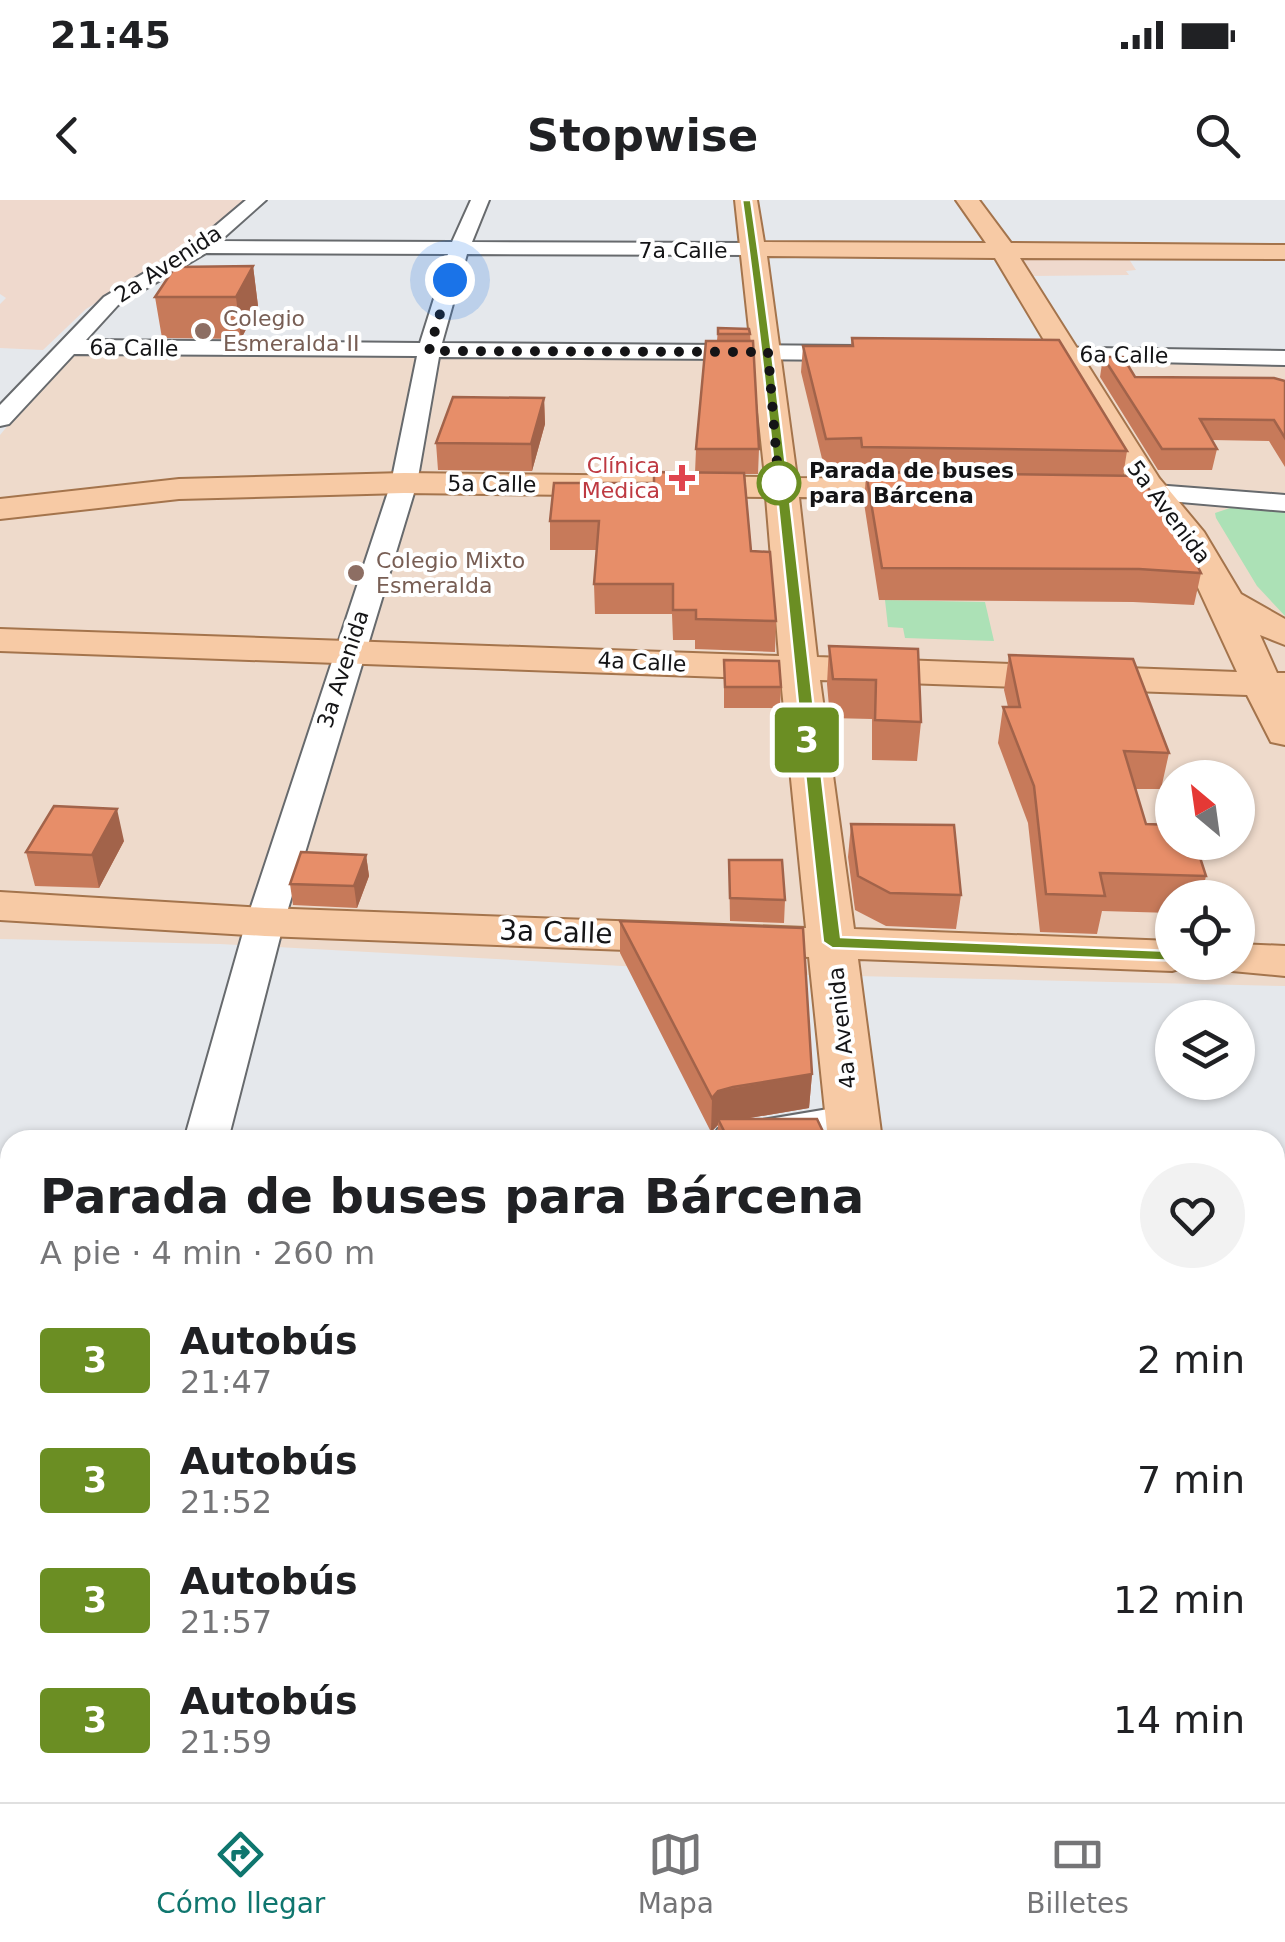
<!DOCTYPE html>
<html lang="es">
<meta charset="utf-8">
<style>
:root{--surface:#fff;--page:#f2f2f2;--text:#202124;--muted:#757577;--line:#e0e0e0;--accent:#0f766e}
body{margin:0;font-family:"DejaVu Sans",sans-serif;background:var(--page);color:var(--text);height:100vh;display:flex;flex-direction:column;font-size:38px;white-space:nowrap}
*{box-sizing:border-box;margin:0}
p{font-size:32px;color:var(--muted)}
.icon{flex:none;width:55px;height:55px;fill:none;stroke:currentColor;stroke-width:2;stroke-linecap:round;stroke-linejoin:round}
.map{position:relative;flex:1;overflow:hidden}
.side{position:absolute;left:0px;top:930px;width:1285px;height:672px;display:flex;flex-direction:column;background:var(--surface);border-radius:30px 30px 0 0;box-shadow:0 2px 8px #0004}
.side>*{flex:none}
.badge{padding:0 20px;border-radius:8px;font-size:35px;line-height:65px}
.needle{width:65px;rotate:331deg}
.controls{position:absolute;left:1155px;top:560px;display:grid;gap:20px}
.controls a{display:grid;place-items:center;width:100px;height:100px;border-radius:50%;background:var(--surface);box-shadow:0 2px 8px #0004;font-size:50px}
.you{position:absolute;width:50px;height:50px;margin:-25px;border:8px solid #fff;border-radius:50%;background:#1a73e8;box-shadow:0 0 0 15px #1a73e833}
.map>.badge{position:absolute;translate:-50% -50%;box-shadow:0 0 0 5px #fff}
.round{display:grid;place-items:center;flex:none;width:105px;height:105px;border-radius:52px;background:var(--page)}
.headline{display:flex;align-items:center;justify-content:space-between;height:170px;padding:0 40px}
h1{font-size:48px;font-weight:800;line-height:75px}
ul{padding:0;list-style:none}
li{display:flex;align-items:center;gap:30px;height:120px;padding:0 40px}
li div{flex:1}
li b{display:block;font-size:38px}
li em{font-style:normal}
li .badge{min-width:110px;font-weight:700;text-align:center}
.status{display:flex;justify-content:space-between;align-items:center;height:70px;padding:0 50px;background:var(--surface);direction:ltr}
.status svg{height:28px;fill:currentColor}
header{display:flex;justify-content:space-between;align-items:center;height:130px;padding:0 40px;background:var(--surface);font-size:45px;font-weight:800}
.tabs{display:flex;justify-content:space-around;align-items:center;height:140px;border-top:2px solid var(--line);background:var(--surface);font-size:28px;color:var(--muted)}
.tabs a{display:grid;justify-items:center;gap:5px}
.tabs .current{color:var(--accent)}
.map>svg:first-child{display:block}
.commercial{fill:#eedacb;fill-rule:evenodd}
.industrial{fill:#efd9cd}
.green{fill:#ace1b6}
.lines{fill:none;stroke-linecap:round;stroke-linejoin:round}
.minor-casing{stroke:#676a6d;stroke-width:4}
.major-casing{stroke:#a4744c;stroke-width:4}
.minor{fill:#fff;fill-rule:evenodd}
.major{fill:#f7caa5;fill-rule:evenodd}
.wall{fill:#c77a5a}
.shaded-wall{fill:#a2634a}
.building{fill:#e78e69;stroke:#a2634a;stroke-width:2.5}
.line{fill:#6b8e23;stroke:#fff;stroke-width:2.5}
.walk{stroke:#141416;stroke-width:10;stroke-dasharray:0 18}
.education-dot{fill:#8d6e63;stroke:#fff;stroke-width:4}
.health-dot{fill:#e0444e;stroke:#fff;stroke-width:4}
.stop-dot{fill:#fff;stroke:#6b8e23;stroke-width:5}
.labels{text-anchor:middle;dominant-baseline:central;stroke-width:8;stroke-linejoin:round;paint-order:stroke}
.far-street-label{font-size:22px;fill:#141416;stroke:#fff}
.far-education-label{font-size:22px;fill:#785e54;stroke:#fff;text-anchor:start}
.far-health-label{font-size:22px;fill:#be3a42;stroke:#fff;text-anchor:end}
.far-stop-label{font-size:22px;font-weight:bold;fill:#141416;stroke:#fff;text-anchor:start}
.street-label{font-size:28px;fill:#141416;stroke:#fff}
</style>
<div class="status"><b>21:45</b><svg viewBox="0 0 49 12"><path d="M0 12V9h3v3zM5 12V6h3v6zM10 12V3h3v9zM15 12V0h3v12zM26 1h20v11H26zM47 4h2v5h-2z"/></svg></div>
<header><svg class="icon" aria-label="back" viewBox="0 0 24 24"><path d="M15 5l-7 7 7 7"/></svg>Stopwise<svg class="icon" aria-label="search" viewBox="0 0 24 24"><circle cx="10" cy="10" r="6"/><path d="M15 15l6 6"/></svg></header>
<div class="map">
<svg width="1285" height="1602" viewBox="0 0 1285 1602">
<rect width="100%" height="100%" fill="#e5e8ec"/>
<path class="commercial" d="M77,141l1208,11v634l-516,-12 -549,-30 -220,-5v-504zM1172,578h66v64h-66zM1172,698h66v64h-66z
M1285,1522v80h-272l41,-10h221v-65z"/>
<path class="industrial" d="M0,0h247l-57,46 -104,63 -43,41 -43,-2v-44l6,-6 -6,-4z
M1018,52l107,1 11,17 -10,1 3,4 -97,1z"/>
<path class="green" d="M1230,308l55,1v107l-28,-30 -41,-68 -1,-5z
M885,400l100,2 9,39 -89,-3 -2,-10 -15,-1z"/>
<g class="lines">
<defs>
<path id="minor" d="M246,0h20l-46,41 232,1 19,-42h18l-17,42 282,1 10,6 -10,6 -287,-1 -25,89 414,3 11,7 -11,7 -417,-3 -22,126 -133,439 -56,218h-44l62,-218 145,-439 26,-127 -343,-2 -65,70 -9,2v-21l104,-108 91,-54zM206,53l242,1 -28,89 -334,-3 32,-35z
M1029,147l256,4v14l-264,-6 -3,-5z
M1155,285l130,10v16l-139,-12 -4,-6 4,-6z
M852,905l15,5 7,10 -7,10 -46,10h-110l7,-11 15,-4z
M10,1039v34l-10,2v-34z
M1275,1220l10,3v69l-10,-4z
M1285,1453v54l-10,3v-54z
M27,1592h62l-2,10h-62z
M1050,1592h62l4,10h-62z"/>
<path id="major" d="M735,0h22l7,42 222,1 -30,-43h23l32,43 274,2v14l-265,-1 139,220 45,54 37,62 44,25v26l-25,-10 17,38h8v72l-14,-3 -24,-47 -427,-15 34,249 318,12v21h20l-3,4 -17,5 -314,-12 24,181h-54l-19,-183 -544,-21 -265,-16v-28l265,16 541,20 -25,-249 -781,-28v-22l779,27 -13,-159 -362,-4 -225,6 -179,20v-20l179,-20 225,-6 361,4zM767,56l228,2 135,226 46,56 61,132 -420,-15 -18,-160 131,2 16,-10 -16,-10 -133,-1z
M1238,744l47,2v30l-64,-6 -5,-8h22z
M799,1592h115l-4,10h-115z"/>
</defs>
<use href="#minor" class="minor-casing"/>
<use href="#major" class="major-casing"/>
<use href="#minor" class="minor"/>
<use href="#major" class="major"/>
</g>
<path class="wall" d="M253,66l5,40 -17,33 -79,-1 -7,-41z
M718,128l32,6 9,115 -1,25h-13l6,77 25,70 -1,31 -80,-3v-9h-22l-1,-26h-77l-1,-30 3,-34h-47v-29l104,-38 41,-10 1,-24 21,-108z
M852,138l275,113 -4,25 42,44 36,53 -7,32 -61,-3 -254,-2 -15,-97 2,-28h-6l-2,-8h-34l-23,-95 2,-26h48z
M1103,157l32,20 150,4v86l-16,-26 -58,-1 6,9 -5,21h-54l-58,-93z
M544,198l1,26 -13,47 -94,-1 -2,-27z
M829,446l89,3 3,73 -4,39 -45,-1v-41l-42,-1 -3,-34z
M1009,455l160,98 -8,36h-26l11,35 60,52 -5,22h-29v15l-70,-2 -5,23 -57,-2 -12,-109 -30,-80 5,-36h5l-4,-17z
M724,460l57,27 -1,21h-56z
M851,624l110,71 -5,34 -70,-3 -31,-16 -7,-53z
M124,641l-25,47 -64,-2 -9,-34z
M366,655l3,21 -12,32 -64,-3 -3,-21z
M729,660l56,40 -1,23 -54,-2z
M620,721l192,153 -3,34 -65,11 83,21h-110l1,-15 -7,7 -91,-179z"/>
<path class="shaded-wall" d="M253,66l5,40 -17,33 -5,-42z
M544,198l1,26 -13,47 -1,-27z
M117,609l7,32 -25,47 -7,-33z
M366,655l3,21 -12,32 -3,-22z
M812,874l-3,34 -77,13 -14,-2v6l-7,7 1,-34 6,-7z
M9,1272l1,274 -10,2v-49z
M239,1592h10v10h-10z"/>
<path class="building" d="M253,66l-17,31h-81l20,-30z
M718,128l31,1 1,5h-32z
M852,138l207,2 68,111 -265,-4 -1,-9 -35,1 -23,-93h50z
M706,141h47l6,108h-63z
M1103,157h20l12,20 139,1 11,3v57l-11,-18 -74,-1 17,30h-55z
M453,197l91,1 -13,46 -95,-1z
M654,272l90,1 7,78 19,1 6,69 -80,-2v-9h-23v-26h-79l5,-63h-49l4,-38h100z
M866,272l276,4 23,44h10l26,53 -62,-4 -257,-1z
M829,446l89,3 3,73 -46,-2 1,-40 -43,-1z
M1009,455l124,4 36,94 -45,-2 22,73 26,1v17h23l11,34 -106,-3 5,23 -59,-2 -12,-108 -31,-79h17z
M724,460l55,1 2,26h-56z
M54,606l63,3 -25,46 -66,-3z
M851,624l103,1 7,70 -71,-2 -32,-17z
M301,652l65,3 -12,31 -64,-2z
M729,660h53l3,40 -55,-2z
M620,721l183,7 9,146 -79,13 -15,4 -6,7z
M718,919h99l10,21h-107l8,-1z
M9,1272l-6,226 -3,1v-225z
M67,1592h172v10h-173z
M391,1592h129l1,10h-152l22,-5z
M1056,1592h10l4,10h-48z"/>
<path class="line" d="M742,0h9c36,245 59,491 90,737l331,14 7,1v9l-347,-13 -9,-6c-28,-247 -47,-495 -81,-742z"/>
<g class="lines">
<path class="walk" d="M450,80l-21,71 339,1 11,136v-5"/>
</g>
<g class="education-dot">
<circle cx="203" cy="131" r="10"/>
<circle cx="356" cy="373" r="10"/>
</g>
<path class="health-dot" d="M677 263h10v10h10v10h-10v10h-10v-10h-10v-10h10z"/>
<circle class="stop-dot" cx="779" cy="283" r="20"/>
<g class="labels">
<g class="far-street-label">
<text x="683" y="50">7a Calle</text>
<text transform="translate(168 64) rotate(-33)">2a Avenida</text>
<text transform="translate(134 148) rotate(1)">6a Calle</text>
<text transform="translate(1124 155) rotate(1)">6a Calle</text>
<text transform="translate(492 284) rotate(1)">5a Calle</text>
<text transform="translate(1169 312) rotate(53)">5a Avenida</text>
<text transform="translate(642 462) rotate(3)">4a Calle</text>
<text transform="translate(343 469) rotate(-72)">3a Avenida</text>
<text transform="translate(842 828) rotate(-96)">4a Avenida</text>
</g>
<g class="far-education-label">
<text x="223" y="118">Colegio<tspan x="223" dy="25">Esmeralda II</tspan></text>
<text x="376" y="360">Colegio Mixto<tspan x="376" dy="25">Esmeralda</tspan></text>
</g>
<g class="far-health-label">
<text x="660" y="265">Clínica<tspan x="660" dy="25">Medica</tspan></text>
</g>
<g class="far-stop-label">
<text x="809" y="270">Parada de buses<tspan x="809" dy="25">para Bárcena</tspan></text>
</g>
<g class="street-label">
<text transform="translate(556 732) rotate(2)">3a Calle</text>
</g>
</g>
</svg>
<div class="controls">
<a><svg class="needle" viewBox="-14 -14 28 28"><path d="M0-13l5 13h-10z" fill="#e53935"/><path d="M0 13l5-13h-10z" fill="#757577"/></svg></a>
<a><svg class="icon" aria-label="locate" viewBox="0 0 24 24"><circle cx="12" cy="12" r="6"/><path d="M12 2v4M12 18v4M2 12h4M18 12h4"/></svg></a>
<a><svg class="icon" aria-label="layers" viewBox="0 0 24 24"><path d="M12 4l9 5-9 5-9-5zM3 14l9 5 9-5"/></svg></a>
</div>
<div class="you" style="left:450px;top:80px"></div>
<b class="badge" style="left:807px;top:540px;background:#6b8e23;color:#fff">3</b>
<section class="side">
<div class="headline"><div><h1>Parada de buses para Bárcena</h1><p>A pie · 4 min · 260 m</p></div><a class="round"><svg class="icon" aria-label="heart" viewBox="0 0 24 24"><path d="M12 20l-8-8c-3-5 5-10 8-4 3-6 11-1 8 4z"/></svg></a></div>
<ul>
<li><span class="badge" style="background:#6b8e23;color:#fff">3</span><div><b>Autobús</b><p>21:47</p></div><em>2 min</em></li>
<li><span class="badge" style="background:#6b8e23;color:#fff">3</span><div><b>Autobús</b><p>21:52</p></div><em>7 min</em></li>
<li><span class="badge" style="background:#6b8e23;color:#fff">3</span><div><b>Autobús</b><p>21:57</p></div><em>12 min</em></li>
<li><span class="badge" style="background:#6b8e23;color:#fff">3</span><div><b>Autobús</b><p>21:59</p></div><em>14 min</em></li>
</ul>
</section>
</div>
<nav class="tabs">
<a class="current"><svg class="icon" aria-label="directions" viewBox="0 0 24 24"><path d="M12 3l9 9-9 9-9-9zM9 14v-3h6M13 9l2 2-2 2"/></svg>Cómo llegar</a>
<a><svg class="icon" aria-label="map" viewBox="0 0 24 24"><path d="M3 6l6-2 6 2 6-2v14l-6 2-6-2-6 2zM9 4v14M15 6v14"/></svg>Mapa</a>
<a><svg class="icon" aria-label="tickets" viewBox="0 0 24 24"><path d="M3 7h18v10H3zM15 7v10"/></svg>Billetes</a>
</nav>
